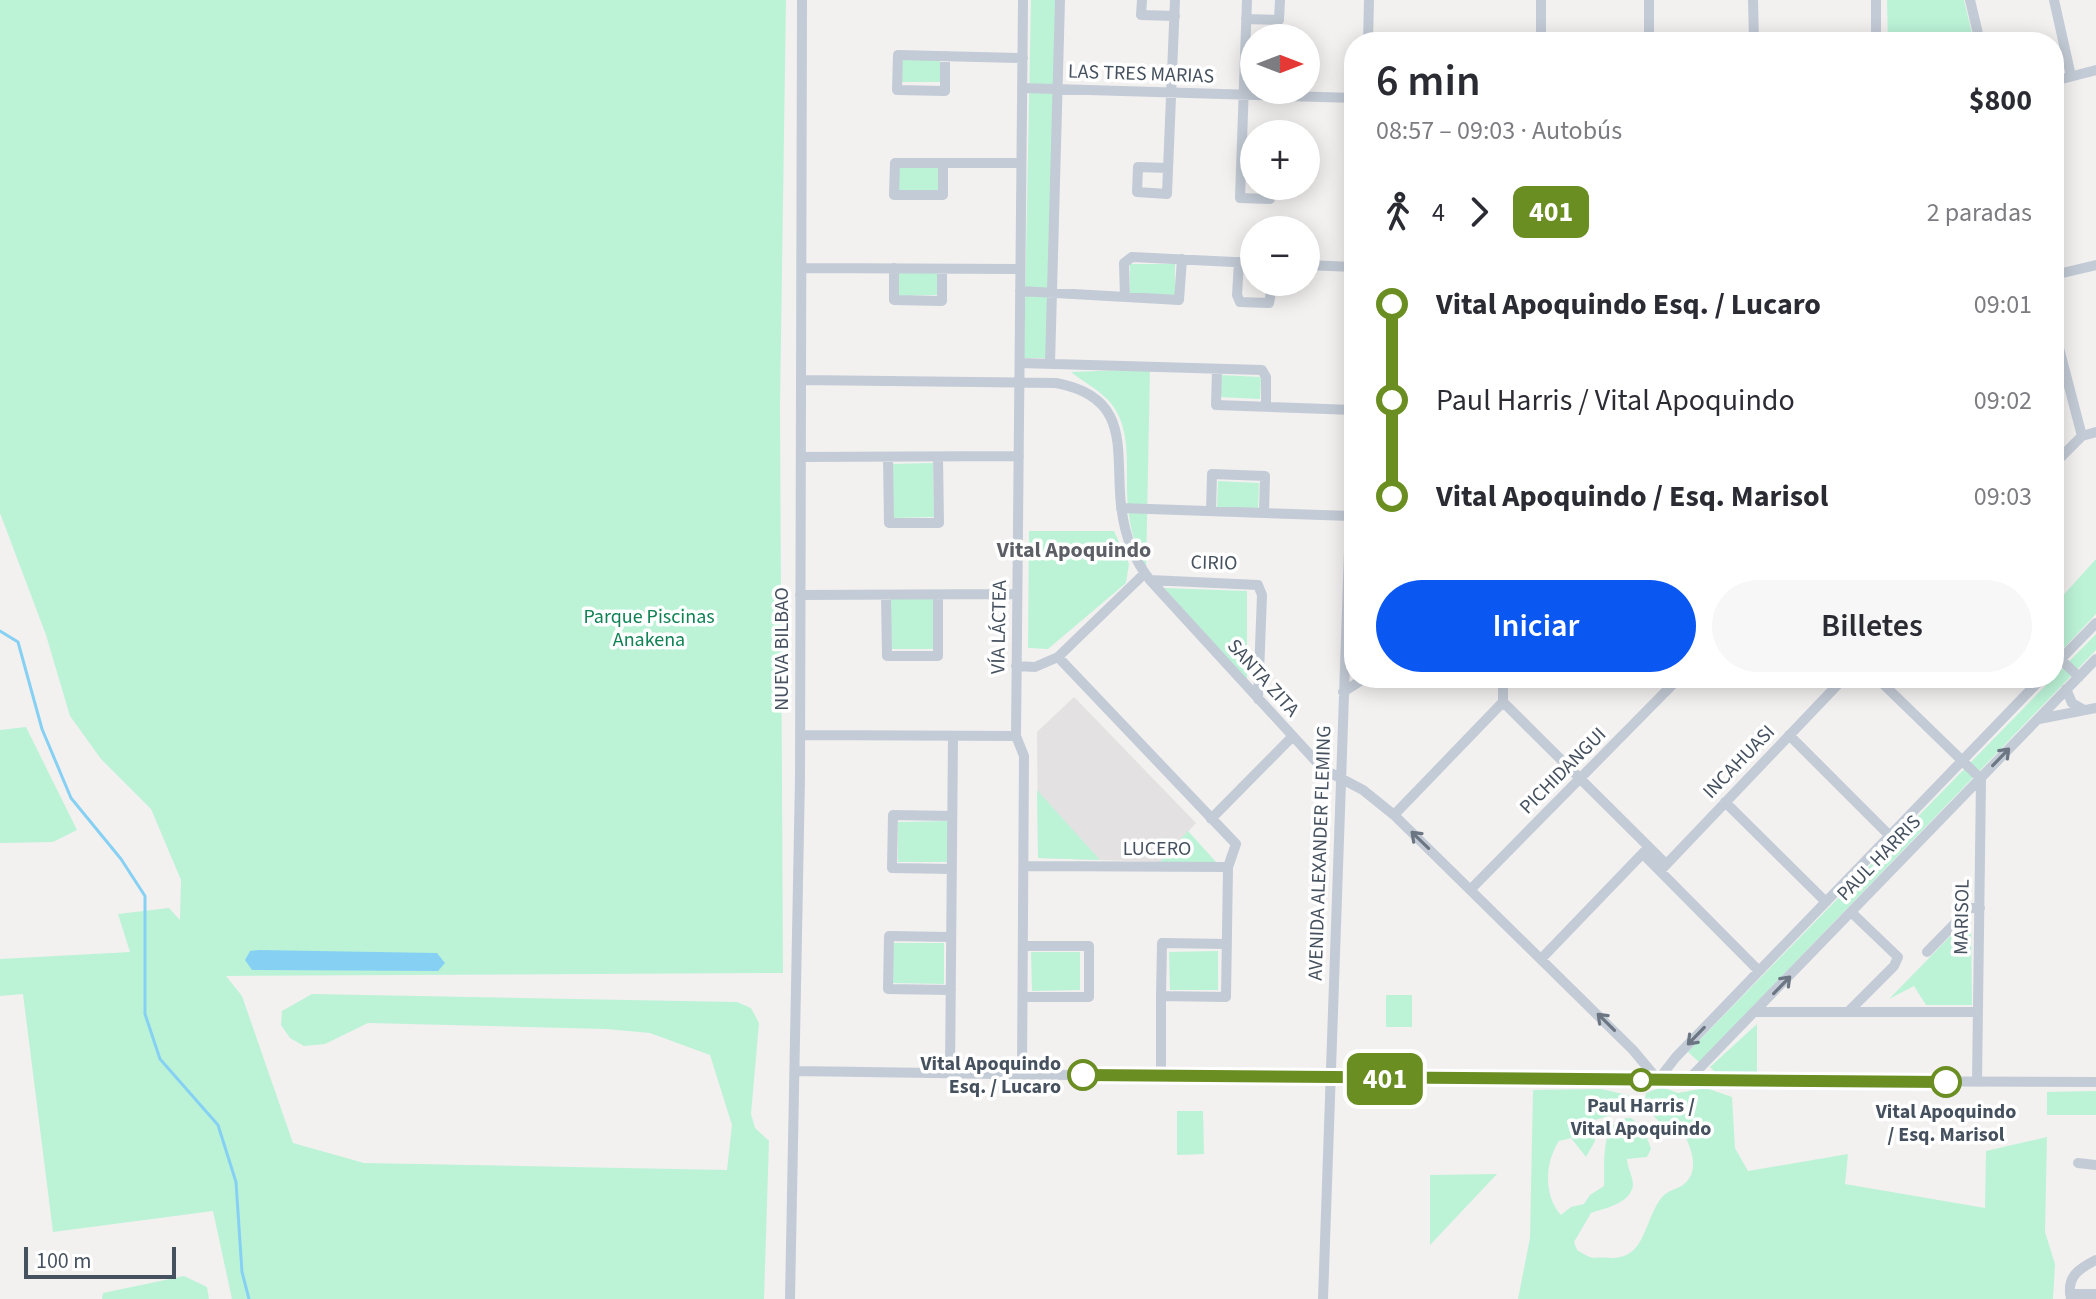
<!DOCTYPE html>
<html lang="es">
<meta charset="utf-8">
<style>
:root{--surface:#fff;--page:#f7f7f7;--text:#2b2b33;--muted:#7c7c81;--accent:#0b57f2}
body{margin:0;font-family:"Source Sans 3",sans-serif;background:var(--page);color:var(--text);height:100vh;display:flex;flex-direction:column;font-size:30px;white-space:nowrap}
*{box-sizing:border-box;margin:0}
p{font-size:26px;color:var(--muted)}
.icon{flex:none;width:44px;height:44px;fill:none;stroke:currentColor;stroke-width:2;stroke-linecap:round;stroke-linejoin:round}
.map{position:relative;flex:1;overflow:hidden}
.side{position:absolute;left:1344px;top:32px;width:720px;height:656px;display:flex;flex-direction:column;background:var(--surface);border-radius:32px;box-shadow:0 4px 20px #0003}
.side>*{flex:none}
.badge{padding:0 16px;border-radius:12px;font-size:28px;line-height:52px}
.needle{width:52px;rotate:90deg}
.tools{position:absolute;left:1240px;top:24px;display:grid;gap:16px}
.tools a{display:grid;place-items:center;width:80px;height:80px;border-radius:50%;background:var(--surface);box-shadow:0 4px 20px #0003;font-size:40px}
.scale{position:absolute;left:24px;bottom:20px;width:152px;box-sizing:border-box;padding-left:8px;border:4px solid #46515f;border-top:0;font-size:22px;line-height:28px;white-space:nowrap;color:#46515f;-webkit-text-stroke:6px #fff;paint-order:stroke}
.map>.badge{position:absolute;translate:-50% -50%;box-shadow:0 0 0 4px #fff}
.legs{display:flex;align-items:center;gap:12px;height:88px;padding:0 32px;font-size:26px}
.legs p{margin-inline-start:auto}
.summary{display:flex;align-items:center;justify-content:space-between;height:136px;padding:0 32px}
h1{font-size:44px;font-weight:600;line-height:60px}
.action{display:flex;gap:16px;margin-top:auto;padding:16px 32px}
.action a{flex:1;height:92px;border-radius:48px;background:var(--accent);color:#fff;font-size:32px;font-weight:600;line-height:92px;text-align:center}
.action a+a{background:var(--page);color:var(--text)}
ul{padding:0 32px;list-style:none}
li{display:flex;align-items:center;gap:28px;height:96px;font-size:30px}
li i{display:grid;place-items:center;width:12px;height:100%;margin:0 10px;background:currentColor}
li i::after{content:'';width:20px;height:20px;margin:-10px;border:6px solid;border-radius:50%;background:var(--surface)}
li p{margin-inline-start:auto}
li:first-child i{background:linear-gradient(#0000 50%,currentColor 0)}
li:last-child i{background:linear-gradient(currentColor 50%,#0000 0)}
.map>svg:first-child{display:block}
.education{fill:#e4e1e2}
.green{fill:#bcf3d7}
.water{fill:#86d1f3}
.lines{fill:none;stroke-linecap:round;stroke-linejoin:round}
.stream{stroke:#86d1f3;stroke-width:3}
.minor{stroke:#c3cbd6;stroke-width:10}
.oneway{stroke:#6c7683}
.line-1-casing{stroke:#fff;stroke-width:18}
.line-1{stroke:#6b8e23;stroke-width:12}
.stop-1-dot{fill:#fff;stroke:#6b8e23;stroke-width:4}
.labels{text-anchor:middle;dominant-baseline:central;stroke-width:7;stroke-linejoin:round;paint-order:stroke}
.street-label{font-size:20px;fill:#46515f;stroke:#fff}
.park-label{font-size:20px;fill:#108254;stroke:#fff}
.stop-label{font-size:20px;font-weight:bold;fill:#46515f;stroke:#fff}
.neighbourhood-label{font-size:22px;font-weight:bold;fill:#5c5f66;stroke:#fff}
</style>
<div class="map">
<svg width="2096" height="1299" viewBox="0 0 2096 1299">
<rect width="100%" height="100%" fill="#f3f0f0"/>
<path class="education" d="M1074,697l122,126 -36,39 -122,-4 -1,-126z"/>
<path class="green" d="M0,0h786l-6,406 3,567 -557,3 16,20 51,147 71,20 363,7 5,-45 -22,-70 -60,-22 -44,-4 -238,-6 -43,21 -21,2 -14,-8 -9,-13 1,-14 30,-17 425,8 14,6 8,15 -8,91 4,14 14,13 -5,158h-532l-19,-88 -160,21 -30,-238 -23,2v-37l130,-7 -12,-38 51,-6 11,12 1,-40 -30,-71 -50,-50 -31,-43 -24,-81 -46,-122z
M1031,0h27l-11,358h-23z
M1887,0h77l10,42h-86z
M940,59v23h-39v-22z
M899,167h39v23h-39z
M1130,264h45v32l-45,-1z
M898,273h39v22l-39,1z
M1150,369l-4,202c-12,-25 -18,-50 -19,-78 -1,-31 5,-70 -21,-95 -10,-10 -24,-17 -35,-26z
M1220,375l41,2 -1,22 -41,-2z
M933,463l1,54 -42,1 -1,-54z
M1218,481l41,2 -1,29 -41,-2z
M1029,531h85l15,33 -3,19 -78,66 -20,-1z
M2096,559v55l-34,36 -8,-8v-44l4,3z
M1164,588l83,3v89z
M890,597h46l-1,52h-46z
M2096,634v16l-397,412 -11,-10z
M26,727l51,103 -24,12 -53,1v-113z
M1037,790l63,70 -62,-2z
M948,821v41h-50v-40z
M1188,831l29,32 -57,-1z
M1971,915l1,90h-46l-12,-19 -25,13z
M892,943h52v41l-52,-1z
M1218,951v39h-48l-1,-38z
M1031,952h49v38l-48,1z
M1386,995h26v32h-26z
M1757,1024v48h-42l-5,-5z
M1662,1087l16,6 28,-5 26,9 3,51 13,23 100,-17 -3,30 140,24 1,-57 61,-14 -2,95 10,32 -2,35h-535l12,-61 3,-148 68,-1 27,6 4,8 -7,8 -34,10 4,20 -9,16 -15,-19 -12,3c-14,21 -16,54 2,74l10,-8 13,-3 6,-9 14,-9c1,-22 -5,-69 27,-68l13,11 7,20 -4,8 -20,2c0,8 6,17 6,26 -2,18 -27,23 -42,28l-17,29 3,8c19,12 14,6 33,8 36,2 34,-39 52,-61 5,-6 15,-8 21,-12 17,-13 9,-35 1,-51l-23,-10 -17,-19 2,-12z
M2096,1091v24h-49v-23z
M1177,1111h26l1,43 -27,1z
M1497,1174l-67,71v-70z
M184,1276l23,11 2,12h-107l1,-6z"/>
<path class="water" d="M259,950l178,3 8,10 -7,8 -186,-1 -7,-10 5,-9z"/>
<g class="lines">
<path class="stream" d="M0,631l18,11 24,87 29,69 50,61 24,37v118l15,45 58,66 18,57 6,90 7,27"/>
<path class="minor" d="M1142,0l-1,15 34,1
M1247,0l-7,198 30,1 1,-13
M1753,0l1,42
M1876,0v42
M1970,0l10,42
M2054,0l17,76
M1246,19l33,1 1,-20
M1368,42l1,-42
M1541,42v-42
M1649,42v-42
M945,56v35l-48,-1 1,-35 125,3
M2054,81l42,-11
M1022,88l332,10
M895,163h48v32h-49z
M943,163h78
M1168,168l-30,-1 -1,25 30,2 8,-194
M1239,262l-2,33 3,7 29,1 4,-21
M1306,265l48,2
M802,268l218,1
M894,268v32l48,1v-32
M2054,275l42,-10
M1020,291l159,9 3,-41
M1125,297l-1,-34 8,-6 122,6
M2054,329l28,107
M1020,363l242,7 4,7v30
M1050,364l10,-364
M1217,369l-1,36 138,5
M801,380l255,3c76,14 59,67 65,122 3,27 12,54 29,75l173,189 40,21 31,25 239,235 25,30 18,-23 366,-379
M801,457l218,-1
M888,457l1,66h50l-1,-66
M2054,464l28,-28 14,-4
M1121,508l229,8
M1211,511l1,-37 53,2 -1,37
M1150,580l108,5 4,10 -4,104
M800,595l217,-1
M886,595l1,61h51v-61
M2054,653l25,24
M1058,657l178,187 -8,23 -2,130 -65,-1v80
M1016,666l19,1 23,-10 87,-84
M2054,666l42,-43
M1497,678l6,6v18l163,162
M1877,678l104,101 -4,303
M1887,688l10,-10
M2066,689l6,14 12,7
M1343,692l22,-14
M2039,719l57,-11
M800,735l216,1
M1789,735l101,101
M1725,802l101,100
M1394,815l109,-113
M1211,819l81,-82
M1643,854l116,117
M1025,866l203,1
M952,869l-60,-1 1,-53 59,1
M1660,871l184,-193
M1471,889l208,-211
M1927,952l43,-44h10
M1541,959l104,-108
M951,990l-63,-1 1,-53 62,1
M1161,996l1,-53 65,1
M1023,997h66v-51h-65
M1849,1011l45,-45 4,-9 -47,-45
M1755,1012h223
M795,1071l634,9 667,2
M950,1074l3,-338
M1022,1074l2,-318 -8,-20 7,-736
M1688,1080l408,-421
M2078,1163l18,2
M2070,1294h26
M790,1299l10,-521 2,-778
M1323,1299l31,-891
M2071,1299c-5,-22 7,-30 25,-39"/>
</g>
<defs><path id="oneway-shaft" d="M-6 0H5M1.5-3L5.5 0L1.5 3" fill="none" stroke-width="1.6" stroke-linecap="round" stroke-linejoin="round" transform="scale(2)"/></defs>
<g class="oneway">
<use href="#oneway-shaft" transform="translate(2001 757) rotate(-46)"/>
<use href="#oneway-shaft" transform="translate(1420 840) rotate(-136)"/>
<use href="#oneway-shaft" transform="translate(1782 985) rotate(-46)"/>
<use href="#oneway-shaft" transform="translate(1606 1022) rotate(-135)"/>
<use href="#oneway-shaft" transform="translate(1696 1036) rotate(134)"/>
</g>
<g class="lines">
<defs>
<path id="line-1" d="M1083,1075l863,7"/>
</defs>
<use href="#line-1" class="line-1-casing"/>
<use href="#line-1" class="line-1"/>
</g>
<g class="stop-1-dot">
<circle cx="1083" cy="1075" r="14"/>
<circle cx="1641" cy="1080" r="10"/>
<circle cx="1946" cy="1082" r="14"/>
</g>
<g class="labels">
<g class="street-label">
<text transform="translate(1141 74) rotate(2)">LAS TRES MARIAS</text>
<text transform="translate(1214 563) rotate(1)">CIRIO</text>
<text transform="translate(999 627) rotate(-89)">VÍA LÁCTEA</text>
<text transform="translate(782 649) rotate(-90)">NUEVA BILBAO</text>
<text transform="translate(1263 678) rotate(48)">SANTA ZITA</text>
<text transform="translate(1739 762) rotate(-46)">INCAHUASI</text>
<text transform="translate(1563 771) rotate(-45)">PICHIDANGUI</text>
<text x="1157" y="849">LUCERO</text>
<text transform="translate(1320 853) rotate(-88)">AVENIDA ALEXANDER FLEMING</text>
<text transform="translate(1879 858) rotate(-46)">PAUL HARRIS</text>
<text transform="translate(1962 917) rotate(-89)">MARISOL</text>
</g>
<g class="park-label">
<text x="649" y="617">Parque Piscinas<tspan x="649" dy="23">Anakena</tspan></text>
</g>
<g class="stop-label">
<text x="1061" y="1064" text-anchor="end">Vital Apoquindo<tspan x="1061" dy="23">Esq. / Lucaro</tspan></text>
<text x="1641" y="1106">Paul Harris /<tspan x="1641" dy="23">Vital Apoquindo</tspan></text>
<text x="1946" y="1112">Vital Apoquindo<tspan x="1946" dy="23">/ Esq. Marisol</tspan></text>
</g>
<g class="neighbourhood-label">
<text x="1074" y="550">Vital Apoquindo</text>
</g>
</g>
</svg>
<div class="tools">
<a><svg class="needle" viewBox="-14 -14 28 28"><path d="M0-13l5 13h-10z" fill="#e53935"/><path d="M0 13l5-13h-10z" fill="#7c7c81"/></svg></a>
<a>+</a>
<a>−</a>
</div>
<div class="scale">100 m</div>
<b class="badge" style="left:1385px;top:1079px;background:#6b8e23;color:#fff">401</b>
<section class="side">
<div class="summary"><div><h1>6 min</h1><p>08:57 – 09:03 · Autobús</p></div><b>$800</b></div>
<div class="legs"><svg class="icon" aria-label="walk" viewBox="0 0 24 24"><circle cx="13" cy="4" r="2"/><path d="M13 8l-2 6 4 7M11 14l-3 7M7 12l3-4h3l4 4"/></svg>4<svg class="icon" aria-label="forward" viewBox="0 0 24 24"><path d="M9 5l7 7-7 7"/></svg><b class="badge" style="background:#6b8e23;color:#fff">401</b><p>2 paradas</p></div>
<ul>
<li><i style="color:#6b8e23"></i><b>Vital Apoquindo Esq. / Lucaro</b><p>09:01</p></li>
<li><i style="color:#6b8e23"></i><span>Paul Harris / Vital Apoquindo</span><p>09:02</p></li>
<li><i style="color:#6b8e23"></i><b>Vital Apoquindo / Esq. Marisol</b><p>09:03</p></li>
</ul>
<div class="action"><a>Iniciar</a><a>Billetes</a></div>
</section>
</div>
